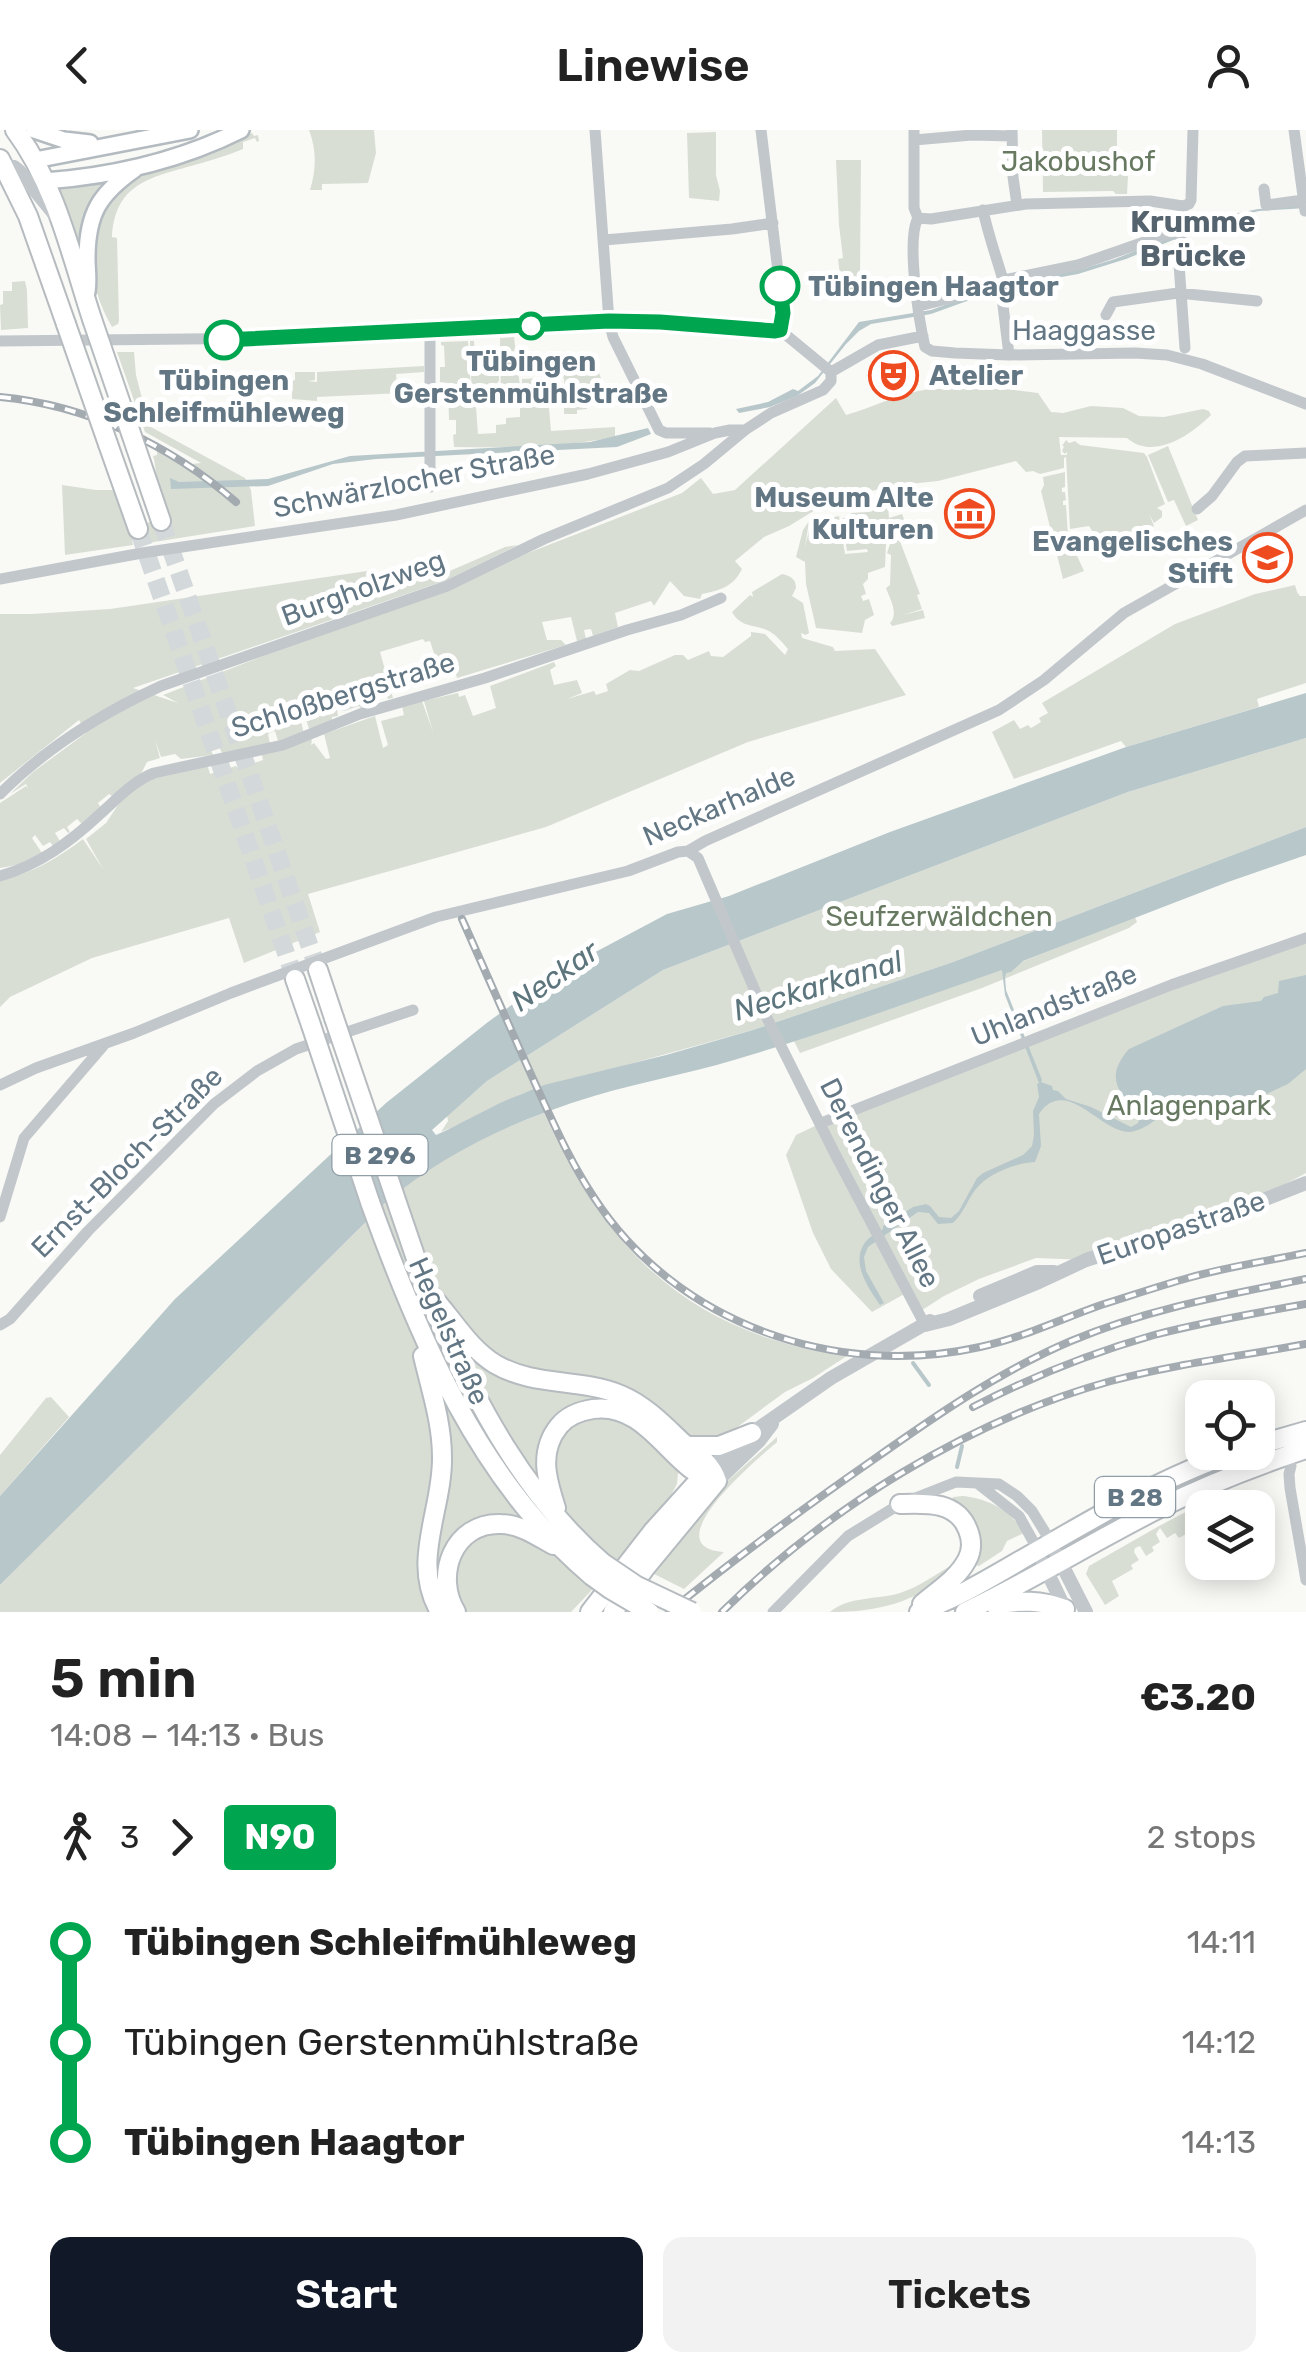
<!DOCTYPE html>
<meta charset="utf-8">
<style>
:root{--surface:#fff;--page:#f2f2f2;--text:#222;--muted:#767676;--accent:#111827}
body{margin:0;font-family:Rubik,sans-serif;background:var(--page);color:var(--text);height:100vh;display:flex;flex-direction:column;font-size:38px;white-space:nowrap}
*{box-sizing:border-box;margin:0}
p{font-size:32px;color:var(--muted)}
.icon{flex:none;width:55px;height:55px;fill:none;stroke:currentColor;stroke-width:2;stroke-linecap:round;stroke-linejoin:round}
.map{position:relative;height:1482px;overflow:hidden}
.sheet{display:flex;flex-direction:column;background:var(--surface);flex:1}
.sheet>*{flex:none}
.badge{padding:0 20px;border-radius:8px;font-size:35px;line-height:65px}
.controls{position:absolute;left:1185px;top:1250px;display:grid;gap:20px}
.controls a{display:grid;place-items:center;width:90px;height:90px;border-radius:20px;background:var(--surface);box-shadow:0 5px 25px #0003;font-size:50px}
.map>.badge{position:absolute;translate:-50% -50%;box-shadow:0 0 0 5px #fff}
.legs{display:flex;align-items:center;gap:15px;height:110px;padding:0 50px;font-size:32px}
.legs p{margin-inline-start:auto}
.summary{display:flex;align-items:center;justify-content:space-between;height:170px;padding:0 50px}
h1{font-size:55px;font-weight:600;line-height:75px}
.button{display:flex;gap:20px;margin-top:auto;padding:20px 50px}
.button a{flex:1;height:115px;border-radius:20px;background:var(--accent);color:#fff;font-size:40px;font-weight:600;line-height:115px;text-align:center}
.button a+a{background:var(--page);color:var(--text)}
ul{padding:0 50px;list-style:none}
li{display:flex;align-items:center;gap:35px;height:100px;font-size:38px}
li i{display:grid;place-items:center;width:15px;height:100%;margin:0 12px;background:currentColor}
li i::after{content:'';width:25px;height:25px;margin:-12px;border:8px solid;border-radius:50%;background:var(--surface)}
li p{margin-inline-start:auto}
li:first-child i{background:linear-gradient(#0000 50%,currentColor 0)}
li:last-child i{background:linear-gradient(currentColor 50%,#0000 0)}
header{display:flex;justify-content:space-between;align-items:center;height:130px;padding:0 50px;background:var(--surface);font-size:45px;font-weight:600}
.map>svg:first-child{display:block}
.green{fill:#d9ded5}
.water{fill:#b8c7ca}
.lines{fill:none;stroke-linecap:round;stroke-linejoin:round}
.stream{stroke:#b8c7ca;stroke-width:4}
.primary-tunnel{stroke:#d3d8da;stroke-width:18;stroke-dasharray:18 9;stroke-linecap:butt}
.secondary-casing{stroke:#b4bbc0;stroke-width:20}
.primary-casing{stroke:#b5bbbf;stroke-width:22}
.minor{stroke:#c2c7cb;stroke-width:11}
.tertiary{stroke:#c2c7cb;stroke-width:14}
.secondary{stroke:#fff;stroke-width:15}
.primary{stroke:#fff;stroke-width:18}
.rail-casing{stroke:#a3abb1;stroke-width:8}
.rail{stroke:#fff;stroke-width:4;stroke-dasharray:11;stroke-linecap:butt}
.primary-bridge-casing{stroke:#b5bbbf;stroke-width:22;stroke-linecap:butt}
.primary-bridge{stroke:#fff;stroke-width:18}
.line-1-casing{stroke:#fff;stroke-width:22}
.line-1{stroke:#00a54f;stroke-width:15}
.stop-1-dot{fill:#fff;stroke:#00a54f;stroke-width:5}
.labels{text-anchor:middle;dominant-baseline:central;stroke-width:10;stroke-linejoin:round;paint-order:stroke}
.shield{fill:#fff;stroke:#919fa9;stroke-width:2.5}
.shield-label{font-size:25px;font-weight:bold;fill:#627684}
.park-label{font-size:28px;fill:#677a61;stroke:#fff}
.stop-label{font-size:28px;font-weight:bold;fill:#627684;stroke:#fff}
.street-label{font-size:28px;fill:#627684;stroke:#fff}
.poi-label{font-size:28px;font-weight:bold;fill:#627684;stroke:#fff;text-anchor:end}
.neighbourhood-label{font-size:30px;font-weight:bold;fill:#55636e;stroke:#fff}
.water-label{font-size:30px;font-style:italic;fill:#5d767d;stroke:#fff}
</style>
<header><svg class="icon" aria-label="back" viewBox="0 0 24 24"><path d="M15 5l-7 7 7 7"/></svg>Linewise<svg class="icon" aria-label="person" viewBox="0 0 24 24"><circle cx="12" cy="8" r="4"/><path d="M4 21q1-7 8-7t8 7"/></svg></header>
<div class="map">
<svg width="1306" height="1482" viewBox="0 0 1306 1482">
<rect width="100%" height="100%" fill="#f9f9f6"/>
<path class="green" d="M309,0h65l2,23 -8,30 -46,1v6h-12c6,-20 7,-39 -1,-60z
M1042,0h75v20l6,12v13l5,1 -1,18h-11l-3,-3 -70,1z
M716,2v43l4,16 -1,10 -30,-3 -2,-65z
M252,3l2,3 4,-1 1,6 -2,1 -2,-4 -12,4v7c-17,7 -34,12 -52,17 -43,12 -76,19 -79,71l5,1 2,83 -1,3 -6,3c-15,-26 -22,-52 -19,-82 8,-70 46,-67 102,-87 20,-7 38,-18 57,-25z
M836,30h25l-1,114 -1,14 -4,8 -13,-4 -4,-33 5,-1 -4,-33z
M106,49c-18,20 -24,40 -29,66l-21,-57z
M25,151l2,9 1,38 -27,2 -1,-25 3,-1v-13h9v-9z
M514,207l8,66v-24l19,-1v-11l32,-6 1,-7h4l1,19h6l-1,-21 7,-1 15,41 6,-3 4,11 -21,2 -1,-4h-7v11l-10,1v4h-13v-7h2l-2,-29h-13v11l-9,1 1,18h6l2,23 64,-4v10c-51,10 -108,11 -161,10l-1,-12 3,-1v-14h-7l-1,-37 -8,-1v-15h5l-1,-21 -3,-1v-3l27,-1 4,66 -2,-66h4l2,32h23v8l-2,2v22l-21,2 2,27 18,-1v-8l10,-1v-6l14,-1v-14h-19l-1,-65z
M117,222h17l2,23 13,51 96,52 6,12 4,36 -107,17 -16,-3 1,5 -68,10 -3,-70 34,5h18l13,37 4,5 20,-11 4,4 12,-7 -2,-17c-12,-14 -7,-30 -12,-45l4,-1v-5l24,15 20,-2 -56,-31z
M424,236v6l-28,2 1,12 26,-1 1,7 -107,5v4l-25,-2v-18l3,-1v-8h20v8l-7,1 9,1v-10z
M929,259h76l33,4 13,19 12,1 28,-7 32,2 16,8 25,1 39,-8 6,2 2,4c-20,20 -58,46 -84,23l-68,-1 2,18h6v-3l-2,2 -3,-3 2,-5h-2l4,-6 3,3 6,-2 5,4 64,8 3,4 18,47 -8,4 5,3v6l-8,6 -5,-9 5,12 -40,20c-12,-1 -19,-10 -25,-20l-19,3 -4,-72 -2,1v10l-24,6 -7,-3 -7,1 -10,-11 -78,20 -39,4 -47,10 -27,9 -36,22 -25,11 -29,24 7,8c-9,18 -21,21 -40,25l-2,5 -16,-3 -14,-15 -16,25 -3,-5 -36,12 3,14 -25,9 -2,-7 -7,1 2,9 -9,2 -6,-24 -29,5 5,18h14l5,5 -109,33 -3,-11 -14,5 -10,-31 -5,1 -2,-3 -43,13 13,46 -5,1 -1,-3 -14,4v5l-12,4 -2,-3 -15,5 -7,-2 1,7 -6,1v4l-22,11 -5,-16 -5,1 4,17 -26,7 -3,-10 -7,3 2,10 -48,9 -7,-14 -8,1 6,15 -32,4 -6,-5 -14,3 -6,-17 5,18 -13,4 -5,10 -30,24 -3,-2 -11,9 3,5 -19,16 -5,-5 -10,8 3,5 -2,1 -4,-5 -9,5 5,8 -7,5 -3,-4 -7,4 -8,-11 -3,3 10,15 -25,12 -17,3v-65l26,-17 2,2 -2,-4 -16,10 23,-22 53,-39 -7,-13 -79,63v-169h32l78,-5 257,-38 3,16 75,-14 60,-26 13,-2 -71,35 -314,108 45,15 -15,-8 519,-202 19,-15 12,16 22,-4 101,-92 10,17c28,-8 54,-22 83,-26z
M1168,316l30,74 -12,6 -12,-26 -6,2 -20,-47z
M1065,342v15l-3,1v4h3l1,8 -3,1v4h3l2,31 16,35 -21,8 -22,-88 3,-6 -1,-8z
M877,373l11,4 1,11 13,-4 7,18 -11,4 22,58 -3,1 5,14 -19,6 20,-5 2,8 -33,8 -2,-3c9,-9 0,-24 -4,-35l4,-3 1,-30 -4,-2 3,-9 -10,-12 -2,2 8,10 -1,23 -17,6v6l-5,5 3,10 -5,2 2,5 6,-2 5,16 -9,5 -3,13 -46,-5 -10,-44 -1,-22 -9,-5 7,-27 6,-9 -4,26 6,-25 28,-6 6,38 23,-2 -1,-3 -20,2 -5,-32 10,-6 15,-1 2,-5h4z
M782,444c9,2 14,5 14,14l-4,8 11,7 6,30 -3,2 -5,-2 1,5 31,9 2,4 40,-2 31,46 -158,47 -202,85 -238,67 12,38 -76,31 -15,-45 -137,40 -82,39 -10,10v-127c31,-6 58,-22 83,-41l20,30 -17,-30 20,-16 12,-18 23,-22 13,-6 53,-13 3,10 26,-8 2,2 25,-8 -1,-5 47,-17 3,2 -1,5 3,-2 12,16 4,-1 -6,-24 51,-18 8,32 5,-3 -7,-24 23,-6 -2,-9 20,-5 11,31 -9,-31 34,-8 1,4 6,-2 8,21 23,-8 -6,-22 64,-24 2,4 -6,4 4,15 23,-5 5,13 -15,6 27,-8 2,4 12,-4 -2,-7 24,-14 9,1 36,-16h8l5,5 21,-9 2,5 12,1 28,-21v-4l14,2 20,21 3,-6c-6,-7 -12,-14 -19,-18 -15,-7 -28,-3 -37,-19l18,-17 3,2 -1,-5z
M1295,455l2,7 3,4h6v87l-49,16 2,8 -133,40 -5,-6 -107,38 -22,-47 22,-12 6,9 8,-4 3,3 10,-6 -2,-4 9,-5 -6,-10 133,-79 80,-30z
M1306,608v89l-353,135 -200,68 -232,64 -51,26 -29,12 7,-11 -1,-5 40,-35 176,-111 465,-178z
M1135,787l2,5 -8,6 -147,60 -182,65 -6,-12 207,-71z
M1306,808v235l-73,39 -147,48 -50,-2 -57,21 -35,17 -25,16 -11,-20 -36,20 -41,-43 -18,-36 -27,-78 10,-20 25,-12z
M544,983c64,140 146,221 303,243l-34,22 -28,14 -60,44 -27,27 -20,10 -1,11 -7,13 -80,95 -19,20h-571v-27l385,-382c27,-22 54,-43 85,-59 23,-12 49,-21 74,-31z
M51,1267l18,20 -69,79v-41l46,-57z
M777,1307v5c-16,14 -126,105 -53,110l-40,37 -30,-15 69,-89z
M1233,1360v17h-10l-3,-5 -10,5 -8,1v4l-5,4 5,9 -23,13 -4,-5 -8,5 -7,-10 -4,6 4,8 -8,5 2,4 -8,5 -6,-10 -5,2 -1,4 5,8 -8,5 2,4 -21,12 7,15 -14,9 -19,-31 3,-8 70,-40 61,-32z
M963,1366c25,3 47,13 61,37l-17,8 -5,10 -23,15 -9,-2 -19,-63 2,-4z
M950,1436l4,7c-42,29 -73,39 -124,39 18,-16 47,-12 70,-19 18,-6 34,-17 50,-27z"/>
<path class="water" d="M1306,76v2l-47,3 -34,8 -99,40 -48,15 -72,13 -75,27 -60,10 -12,7 -13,13 -31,39 -18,13 -27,11 -31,6 -3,-4 32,-7 25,-13 5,2 20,-15 41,-54 72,-12 76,-27 75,-14 33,-10 75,-30 4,-2 -3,-9 9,-2 1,4h4l53,-11z
M648,298l3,6 -34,13 -241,12 -43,5 -65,22 -97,3 -1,-11 9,4 89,-3 82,-23 240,-14z
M1306,563v45l-178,54 -465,178 -176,111 -55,49 4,5 9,-4 57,-29 42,-17 122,-30 87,-25 200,-68 353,-135v28l-78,27 -205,79 -12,11 -5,1 -1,4 1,13 36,90 -1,2 11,4 1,4 5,1 8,8 25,8 40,20 7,-4 3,-9c-23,-20 -37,-37 -12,-65l94,-43 38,-5 3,-4 14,-4 1,-12 27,-6v94l-18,15 -43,20 -10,-3 -56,-1c-15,11 -25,25 -44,31 -30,10 -67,-59 -96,-17l2,32 -6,16c-19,1 -46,11 -59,27 -9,11 -12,24 -23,34l-15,1 -9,-11 -11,-1 -50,35 -4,10 2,14 18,32 -4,2c-11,-16 -29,-41 -16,-61 4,-7 13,-11 19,-15v-3l30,-19 13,-3 4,2 9,11 12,1 8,-7 18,-33 6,-5 40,-18 9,-9 2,-11 -1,-24 6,-14 -2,-13 2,-1 -34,-88 -3,-25c-89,31 -177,63 -268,90 -46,14 -94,22 -140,36 -79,24 -145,54 -209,107l-385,382v-89l175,-197 211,-196 102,-81 68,-49 111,-59 62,-18 161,-64 236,-85z"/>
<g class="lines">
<path class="stream" d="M913,1233l16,22
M957,1337l5,-21"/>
<path class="primary-tunnel" d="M161,391l157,449
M138,399l157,450"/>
<defs>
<path id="secondary" d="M34,0l30,10 26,3
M35,30l155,-30
M45,51c67,-5 136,-21 196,-51
M87,162c2,-12 0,-22 0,-33 0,-45 12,-65 48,-90"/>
<path id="primary" d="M15,0c41,55 56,125 77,189
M0,29l28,57 38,108
M108,314l30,85
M136,318l25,73
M318,840l16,48
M295,849l16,46
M370,1072c49,136 109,279 222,374
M427,1161c24,24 39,55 68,73 39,23 86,14 126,31 24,10 43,30 61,47 14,11 30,22 35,39
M435,1180c41,93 90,186 168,253
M423,1226c8,34 19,67 19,101 1,53 -32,105 -2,155
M1258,1315l48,-14
M688,1316h31l33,-13
M900,1374c26,-1 57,-3 68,26 4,10 4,21 -1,30 -10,19 -30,31 -45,44
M556,1378c-9,-28 -18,-56 3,-82 8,-10 21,-15 34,-17 57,-8 81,66 124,72
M995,1475c25,-5 46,-5 70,4
M456,1482c-22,-36 -3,-90 45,-88 18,0 36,12 52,21
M590,1482l63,-81 57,-63
M613,1482l33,-45 71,-86
M919,1482c44,-16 82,-41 123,-64 62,-36 126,-73 194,-96
M965,1482c65,-31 126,-69 191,-102 48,-24 99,-44 150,-61"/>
</defs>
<use href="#secondary" class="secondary-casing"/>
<use href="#primary" class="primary-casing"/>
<path class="minor" d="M595,0l14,191 4,16 46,93 7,3h44
M761,0l22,183 -3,17
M914,0v78l4,10c-12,22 1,103 7,129l7,4 23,2 54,2 126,-2 32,2 35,9 104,40
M1012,0l1,47 4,28
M1294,0l11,81
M914,10l58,-5 40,1
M1264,59l2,16 37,-5
M983,80c5,24 13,46 20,70
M918,88l13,1 95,-15 124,-3 33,5
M1176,101l7,12 -5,7 7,98
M1176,101l6,-12 1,-13 6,-2 2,-4 2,-70
M604,110l128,-11 41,-6
M1001,159l8,66
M919,176l40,-10 40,-15 79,-16 98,-34
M1106,185l7,-13 65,-9 79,8
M430,201v156
M0,211l289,-3 320,-17 171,9 51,42
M831,242l47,-27 45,-9
M1197,379l15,-13 25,-34 8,-6 61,-3
M0,449l142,-26 254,-38 192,-41 80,-22 47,-19 15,-3h15
M0,664c46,-46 102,-81 161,-108l286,-100 97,-47 124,-51 36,-24 41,-34 26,-17 52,-23 8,-9v-9
M688,721l10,7 67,156 69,138 91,173
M0,746c39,-11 70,-34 99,-61 17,-15 34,-34 55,-42l129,-28 77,-31 125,-36 142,-48 54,-15 40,-17
M0,955l36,-17 98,-35 97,-40 205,-76 192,-46 50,-19 10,-1 17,-10 294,-131 45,-30 80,-67 182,-103
M821,993l350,-138 135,-47
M0,1087l24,-79 80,-93
M0,1195l10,-6 78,-88 126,-127 43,-33 39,-22 117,-39
M1291,1336l-2,8 1,14 16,92
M977,1353l42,33 19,34
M773,1482l75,-76 52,-32 56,-22 43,2 18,12 15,15 19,31"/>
<path class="tertiary" d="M4,36l10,1 6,5 36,44
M980,1166l57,-24h17
M925,1195l24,-6 90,-37 47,-22 147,-48 73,-29
M711,1338l41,-35 79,-55 99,-57
M717,1351l42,-40 13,-17
M1057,1425l29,57
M1043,1433l23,48"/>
<use href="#secondary" class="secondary"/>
<use href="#primary" class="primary"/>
<defs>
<path id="rail" d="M0,267c87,8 170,48 236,105
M462,789c26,58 51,116 77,173 17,37 33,73 56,107 82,125 241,180 385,148 42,-9 81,-28 121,-42 29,-9 58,-19 87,-27 38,-11 79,-17 118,-25
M973,1277c58,-30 118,-54 181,-72 50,-13 101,-22 152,-31
M669,1482c65,-53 132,-102 201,-150 64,-45 128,-90 201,-121 76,-32 155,-46 235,-62
M722,1482c104,-103 247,-192 389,-231 64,-17 130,-25 195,-37"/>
</defs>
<use href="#rail" class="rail-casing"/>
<use href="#rail" class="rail"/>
<defs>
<path id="primary-bridge" d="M92,189l44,129
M66,194l42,120
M334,888l93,273
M311,895l59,177
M603,1433l34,23 55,26
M592,1446l18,13 39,23"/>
</defs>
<use href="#primary-bridge" class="primary-bridge-casing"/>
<use href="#primary-bridge" class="primary-bridge"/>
</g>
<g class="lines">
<defs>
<path id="line-1" d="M224,210l385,-19 51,1 115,9 5,-1 3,-17 -3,-27"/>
</defs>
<use href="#line-1" class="line-1-casing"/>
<use href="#line-1" class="line-1"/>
</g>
<defs>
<symbol id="theatre-ring" viewBox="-11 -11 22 22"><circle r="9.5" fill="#fff" stroke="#ef4b20" stroke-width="1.5"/><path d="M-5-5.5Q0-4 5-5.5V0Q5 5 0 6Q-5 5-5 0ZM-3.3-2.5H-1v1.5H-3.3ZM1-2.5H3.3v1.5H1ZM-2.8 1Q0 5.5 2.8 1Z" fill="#ef4b20"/></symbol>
<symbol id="museum-ring" viewBox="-11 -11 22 22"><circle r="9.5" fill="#fff" stroke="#ef4b20" stroke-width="1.5"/><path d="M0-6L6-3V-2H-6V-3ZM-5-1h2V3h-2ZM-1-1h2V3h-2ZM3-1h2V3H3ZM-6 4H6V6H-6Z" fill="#ef4b20"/></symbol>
<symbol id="university-ring" viewBox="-11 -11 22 22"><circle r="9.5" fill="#fff" stroke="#ef4b20" stroke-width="1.5"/><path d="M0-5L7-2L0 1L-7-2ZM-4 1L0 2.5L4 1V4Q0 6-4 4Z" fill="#ef4b20"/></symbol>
</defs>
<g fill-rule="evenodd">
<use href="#theatre-ring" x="866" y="218" width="55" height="55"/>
<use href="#museum-ring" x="942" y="356" width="55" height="55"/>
<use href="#university-ring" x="1240" y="400" width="55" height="55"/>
</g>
<g class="stop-1-dot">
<circle cx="780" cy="156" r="18"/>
<circle cx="531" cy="196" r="12"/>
<circle cx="224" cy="210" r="18"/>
</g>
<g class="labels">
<g class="shield">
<rect x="332.5" y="1005" width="95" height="40" rx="8"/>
<rect x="1095" y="1347" width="80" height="40" rx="8"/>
</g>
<g class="shield-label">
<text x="380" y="1025">B 296</text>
<text x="1135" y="1367">B 28</text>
</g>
<g class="park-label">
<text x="1078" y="31">Jakobushof</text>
<text x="939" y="786">Seufzerwäldchen</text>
<text x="1189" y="975">Anlagenpark</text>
</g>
<g class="stop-label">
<text x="808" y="156" text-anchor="start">Tübingen Haagtor</text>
<text x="531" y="231">Tübingen<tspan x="531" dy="32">Gerstenmühlstraße</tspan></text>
<text x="224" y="250">Tübingen<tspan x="224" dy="32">Schleifmühleweg</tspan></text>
</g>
<g class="street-label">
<text x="1084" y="200">Haaggasse</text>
<text transform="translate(414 351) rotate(-11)">Schwärzlocher Straße</text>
<text transform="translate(363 458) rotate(-20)">Burgholzweg</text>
<text transform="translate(343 565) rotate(-17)">Schloßbergstraße</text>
<text transform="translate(719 676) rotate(-23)">Neckarhalde</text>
<text transform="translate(1054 875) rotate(-22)">Uhlandstraße</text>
<text transform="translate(127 1032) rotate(-45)">Ernst-Bloch-Straße</text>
<text transform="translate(880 1053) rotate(63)">Derendinger Allee</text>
<text transform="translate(1181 1098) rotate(-19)">Europastraße</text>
<text transform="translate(449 1201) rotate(66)">Hegelstraße</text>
</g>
<g class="poi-label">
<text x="929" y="245" text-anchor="start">Atelier</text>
<text x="934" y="367">Museum Alte<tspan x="934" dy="32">Kulturen</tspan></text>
<text x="1233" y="411">Evangelisches<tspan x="1233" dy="32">Stift</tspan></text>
</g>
<g class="neighbourhood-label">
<text x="1193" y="92">Krumme<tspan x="1193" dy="34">Brücke</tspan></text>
</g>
<g class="water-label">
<text transform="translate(555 846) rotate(-35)">Neckar</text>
<text transform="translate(818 856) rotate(-17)">Neckarkanal</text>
</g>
</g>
</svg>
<div class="controls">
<a><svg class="icon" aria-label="locate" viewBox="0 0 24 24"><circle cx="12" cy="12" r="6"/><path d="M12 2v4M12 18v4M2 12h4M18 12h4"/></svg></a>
<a><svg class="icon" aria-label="layers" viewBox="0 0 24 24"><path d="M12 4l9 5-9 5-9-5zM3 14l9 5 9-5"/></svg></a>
</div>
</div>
<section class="sheet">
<div class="summary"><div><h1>5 min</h1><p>14:08 – 14:13 · Bus</p></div><b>€3.20</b></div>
<div class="legs"><svg class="icon" aria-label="walk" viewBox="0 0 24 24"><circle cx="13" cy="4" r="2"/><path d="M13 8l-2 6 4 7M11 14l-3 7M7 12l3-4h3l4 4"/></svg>3<svg class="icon" aria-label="forward" viewBox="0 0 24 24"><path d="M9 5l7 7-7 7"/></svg><b class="badge" style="background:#00a54f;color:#fff">N90</b><p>2 stops</p></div>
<ul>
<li><i style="color:#00a54f"></i><b>Tübingen Schleifmühleweg</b><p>14:11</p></li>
<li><i style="color:#00a54f"></i><span>Tübingen Gerstenmühlstraße</span><p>14:12</p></li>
<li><i style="color:#00a54f"></i><b>Tübingen Haagtor</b><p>14:13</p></li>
</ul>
<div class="button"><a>Start</a><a>Tickets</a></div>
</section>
